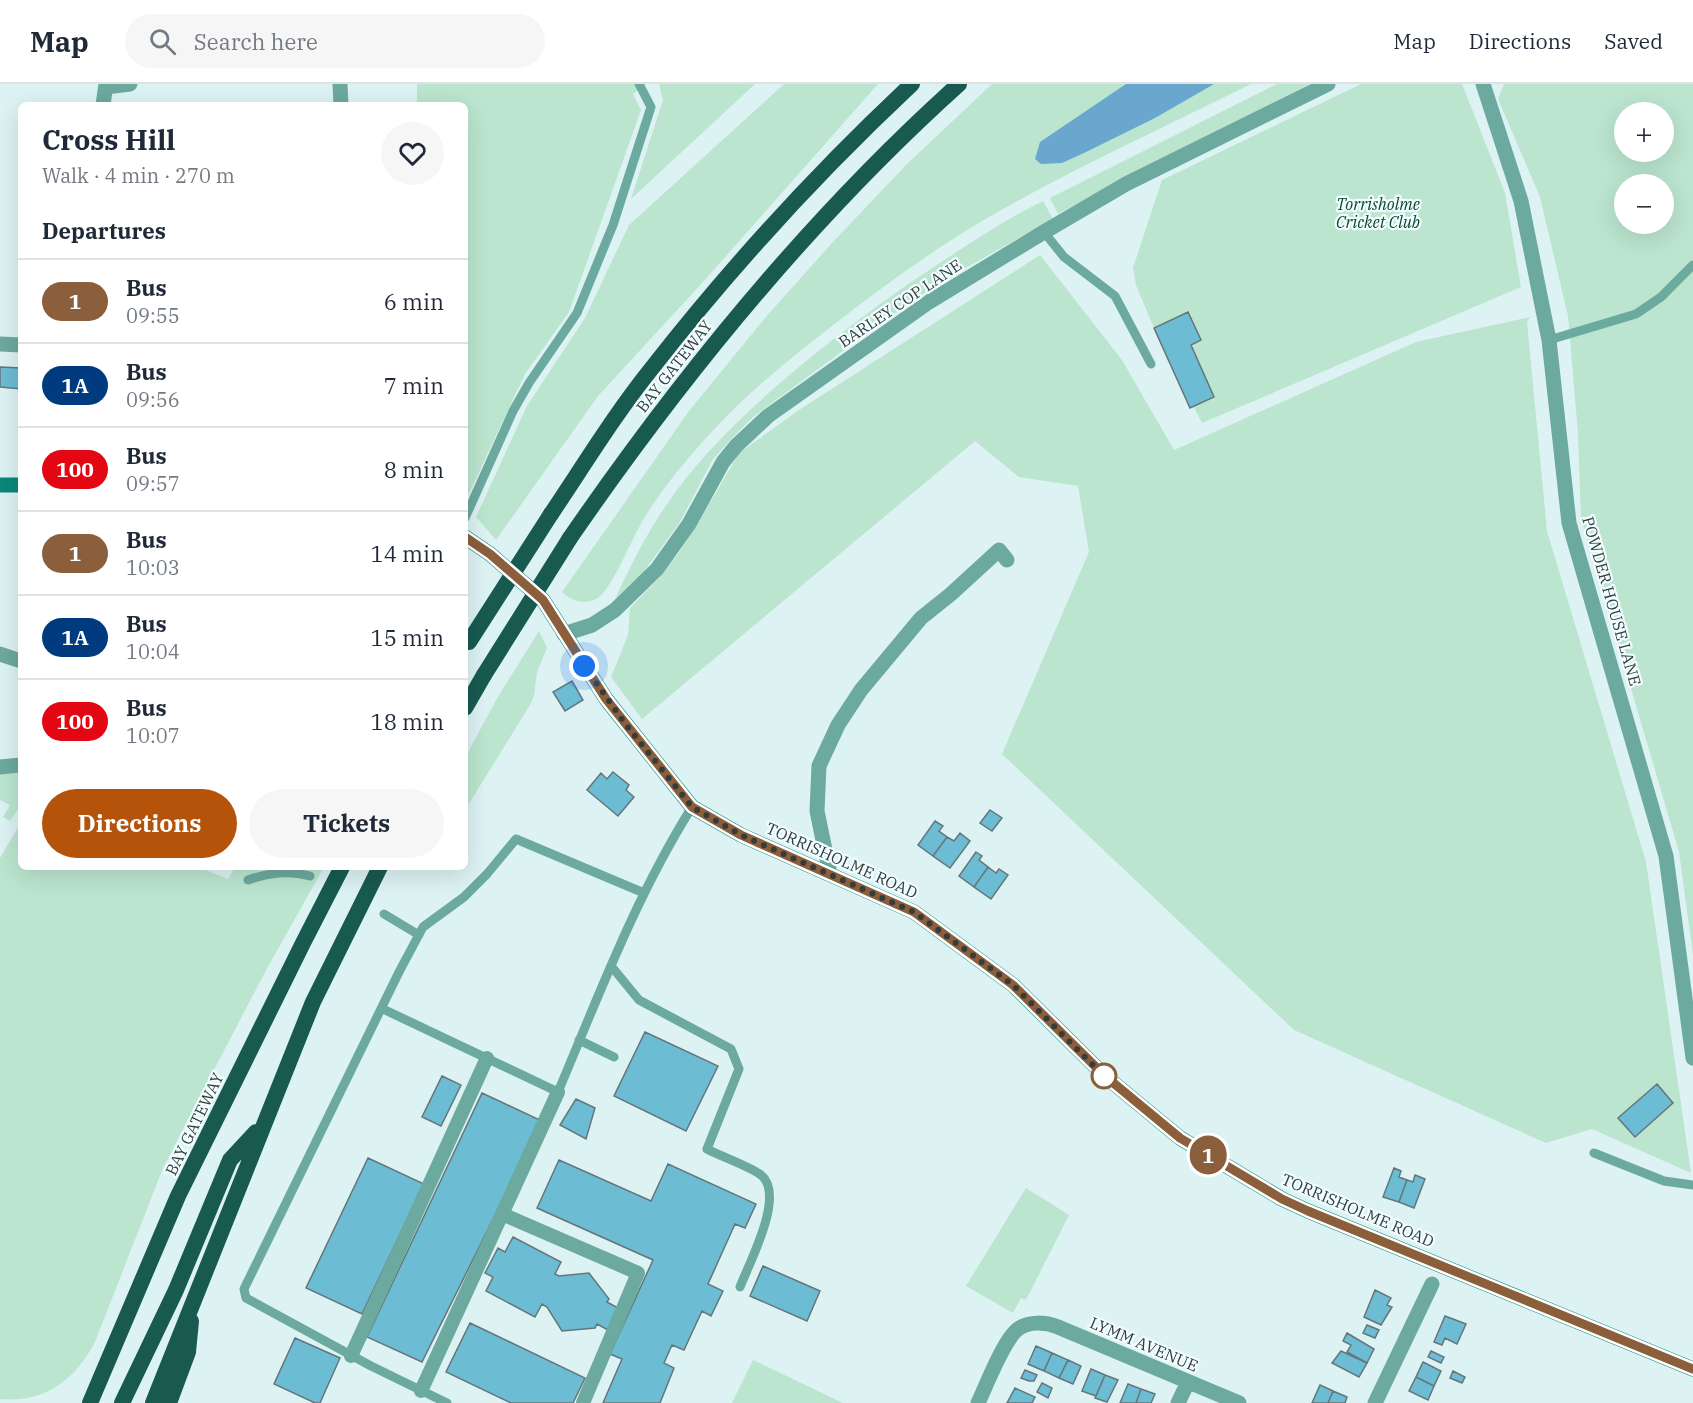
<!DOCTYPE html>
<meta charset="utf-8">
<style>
:root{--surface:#fff;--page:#f6f6f7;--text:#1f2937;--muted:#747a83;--line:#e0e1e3;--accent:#b45309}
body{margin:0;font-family:"IBM Plex Serif",serif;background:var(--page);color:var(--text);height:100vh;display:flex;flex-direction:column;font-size:22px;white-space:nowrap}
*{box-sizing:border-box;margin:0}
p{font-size:20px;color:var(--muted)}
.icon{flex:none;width:33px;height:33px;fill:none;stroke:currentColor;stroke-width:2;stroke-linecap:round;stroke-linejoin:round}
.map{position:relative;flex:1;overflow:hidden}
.panel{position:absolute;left:18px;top:18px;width:450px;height:768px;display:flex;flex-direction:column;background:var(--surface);border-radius:9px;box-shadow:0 6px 24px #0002}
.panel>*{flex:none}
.badge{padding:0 12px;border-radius:20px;font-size:21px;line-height:39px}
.controls{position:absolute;left:1614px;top:18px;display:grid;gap:12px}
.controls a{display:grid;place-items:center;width:60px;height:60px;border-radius:50%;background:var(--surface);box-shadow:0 6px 24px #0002;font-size:30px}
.you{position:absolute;width:30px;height:30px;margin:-15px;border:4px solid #fff;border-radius:50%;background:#1a73e8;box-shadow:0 0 0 9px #1a73e833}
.map>.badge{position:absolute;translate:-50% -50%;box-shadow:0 0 0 3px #fff}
h2{padding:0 24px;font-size:22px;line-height:54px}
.round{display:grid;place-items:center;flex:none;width:63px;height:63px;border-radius:32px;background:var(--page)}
.headline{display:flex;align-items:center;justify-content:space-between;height:102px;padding:0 24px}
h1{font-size:28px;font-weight:700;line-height:45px}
.primary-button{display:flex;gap:12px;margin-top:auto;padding:12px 24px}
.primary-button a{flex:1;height:69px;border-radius:36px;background:var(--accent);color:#fff;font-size:24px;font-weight:700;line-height:69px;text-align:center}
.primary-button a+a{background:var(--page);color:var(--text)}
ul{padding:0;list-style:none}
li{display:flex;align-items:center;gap:18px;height:84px;padding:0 24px;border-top:2px solid var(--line)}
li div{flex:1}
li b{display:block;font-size:22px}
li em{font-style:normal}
li .badge{min-width:66px;font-weight:700;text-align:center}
header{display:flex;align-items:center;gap:36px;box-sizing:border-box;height:84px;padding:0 30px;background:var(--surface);border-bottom:2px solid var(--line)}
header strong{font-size:28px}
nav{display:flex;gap:33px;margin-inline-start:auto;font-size:21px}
.search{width:420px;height:54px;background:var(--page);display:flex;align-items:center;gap:15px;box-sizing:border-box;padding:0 21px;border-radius:33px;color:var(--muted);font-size:22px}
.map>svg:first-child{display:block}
.green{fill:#bbe5cf;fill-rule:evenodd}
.water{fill:#69a7ce}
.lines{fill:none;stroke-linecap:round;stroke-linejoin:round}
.stream{stroke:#69a7ce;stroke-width:5}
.building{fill:#6cbcd4;stroke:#65767b;stroke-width:1.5}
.service{stroke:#6ca99e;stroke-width:9}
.pedestrian{stroke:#6ca99e;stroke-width:14}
.minor{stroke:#6ca99e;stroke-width:15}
.secondary{stroke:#0b8778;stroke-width:15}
.trunk{stroke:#185a50;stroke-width:16}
.trunk-bridge{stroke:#185a50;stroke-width:16}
.line-casing{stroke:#fff;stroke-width:14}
.line{stroke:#8b5e3c;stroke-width:9}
.walk{stroke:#343c3c;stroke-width:6;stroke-dasharray:0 10.8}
.stop-dot{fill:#fff;stroke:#8b5e3c;stroke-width:3}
.labels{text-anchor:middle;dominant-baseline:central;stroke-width:4.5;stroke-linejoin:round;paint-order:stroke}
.park-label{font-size:16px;font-style:italic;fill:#0b452f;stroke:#f1fdfe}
.street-label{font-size:16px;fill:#343c3c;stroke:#f1fdfe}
</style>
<header>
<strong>Map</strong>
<div class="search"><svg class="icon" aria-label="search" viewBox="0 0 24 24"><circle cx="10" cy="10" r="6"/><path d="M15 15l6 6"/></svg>Search here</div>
<nav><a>Map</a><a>Directions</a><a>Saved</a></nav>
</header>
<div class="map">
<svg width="1693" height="1319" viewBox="0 0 1693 1319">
<rect width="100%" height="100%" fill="#ddf2f3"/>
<path class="green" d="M417,0h229l-13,10 8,16 -72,202 -44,62 -60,128v-397h-48z
M659,0h96l-124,115 32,-99z
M784,0h94l-175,198 -105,114 -102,144 -20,-23 51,-111 58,-88 44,-93z
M992,0h259c-92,46 -186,88 -274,140 -51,31 -98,65 -145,102 -35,27 -71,56 -103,88 -30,30 -60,65 -83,101 -12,18 -33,72 -47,82 -12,9 -27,5 -37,-5l127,-181 76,-93 67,-75 75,-79z
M1277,0h33l-149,75 -103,55 -8,-16z
M1361,0h101l43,109 16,94 -319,136 -48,-95 -18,-43 -3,-17 29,-88z
M1504,0h189v871l-14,-103 -98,-334 -3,-85 -10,-117 -28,-119 -42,-98zM1624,28h40v40h-40zM1624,100h40v40h-40z
M1043,117l10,18 -93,52 -52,32 -154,113 -20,20 -21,23 -33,63 -38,52 -27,25c15,-32 30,-63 50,-92 30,-45 67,-81 107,-117 56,-49 115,-93 177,-133 31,-20 61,-40 94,-56z
M1040,171l82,105 52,90 242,-108 114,-25 -3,5 20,209 99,331 45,311 -99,-44 -46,14 -252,-113 -292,-276 87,-202 -11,-66 -59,-9 -44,-36 -333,278 -31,-42 17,-42 2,-27 30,-31 18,-23 19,-29 42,-72 63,-45z
M539,547l8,17 -10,24 -3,24 -4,9 -65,105v-52l31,-58z
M21,689v32l-11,16 -7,-4 7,-12 -10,-5v-26z
M21,738v45h177l30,12 7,-12h89l-59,105 -102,196 -68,174c-20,38 -50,61 -95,57v-541z
M1026,1104l43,27 -43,85 -5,-2 -8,15 -47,-27z
M753,1276l90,43h-111z"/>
<path class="water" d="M1126,0h88l-59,34 -69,34 -24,11 -21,1 -6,-5 5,-17z"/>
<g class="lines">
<path class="stream" d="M257,783h1"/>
</g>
<path class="building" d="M1188,228l13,28 -10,5 23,52 -24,11 -36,-80z
M0,283l21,1v21l-21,-2z
M572,597l11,19 -18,11 -12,-19z
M613,688l16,13 -3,5 8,7 -16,19 -31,-26 14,-17 6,6z
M990,726l12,8 -10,13 -12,-8z
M935,737l8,5 -4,5 8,6 -14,19 -15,-11z
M960,749l10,8 -20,27 -17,-12 14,-19 7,4z
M976,768l6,4 -3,4 9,7 -14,20 -15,-11z
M988,783l8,6 3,-4 9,6 -17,24 -17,-12z
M645,948l73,34 -32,65 -72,-35z
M442,992l19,9 -20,41 -19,-9z
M1657,1000l16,19 -38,34 -17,-19z
M482,1009l60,28 -120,241 -55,-25z
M576,1015l19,9 -9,31 -26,-14z
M368,1074l56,26 -62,130 -56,-26z
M559,1076l92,41 17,-37 88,40 -11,24 -10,-4 -27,60 15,7 -12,25 -9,-5 -18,39 -12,-5 -8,18 10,5 -14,35h-57l19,-44 -12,-5 43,-94 -116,-52z
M1394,1084l7,3 -2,6 8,3 -8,22 -16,-5z
M1415,1091l10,4 -11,29 -15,-6 8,-22 6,2z
M513,1153l48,25 -6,12 4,2 30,-3 20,26 -2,3 13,7 -12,21 -11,-6 -2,4 -33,3 -15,-24 -5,-3 -7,13 -49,-26 7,-14 -8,-4 13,-25 7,4z
M763,1182l57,25 -13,30 -57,-25z
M1375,1206l16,8 -4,7 5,2 -11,18 -17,-8z
M1445,1232l21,8 -9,20 -12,-6 -3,7 -8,-3z
M470,1239l115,55 -12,25h-62l-65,-31z
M1367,1241l12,5 -4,8 -12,-5z
M1347,1249l27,16 -7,14 -20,-11 4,-7 -8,-4z
M295,1254l45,20 -20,45h-5l-41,-19z
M1036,1262l16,7 -8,18 -16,-7z
M1341,1267l26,12 -8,14 -27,-14z
M1431,1267l13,6 -3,6 -13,-6z
M1052,1269l16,7 -9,18 -15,-7z
M1068,1276l13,6 -8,18 -14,-6z
M1423,1278l18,9 -7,15 -18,-9z
M1091,1285l14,6 -9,21 -14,-5z
M1025,1286l12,5 -3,6h-5l-8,-3z
M1453,1287l12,6 -3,6 -12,-5z
M1105,1291l13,5 -11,22 -12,-4z
M1416,1293l18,9 -6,14 -19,-9z
M1042,1299l10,5 -4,10 -11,-6z
M1128,1300l13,5 -5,14h-16z
M1320,1301l13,6 -5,12h-16z
M1015,1304l20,9 -3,6h-25z
M1141,1305l14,5 -4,9h-15z
M1333,1307l14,6 -2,6h-17z"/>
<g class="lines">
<path class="service" d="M1044,148l20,25 51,39 36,68
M1549,256l87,-26 25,-17 32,-32
M465,434l48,-107 16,-28 48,-70 36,-88 38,-118 -12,-23
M248,796c21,-7 40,-10 62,-4
M384,830l35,21
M612,883l27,33 92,49 8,20 -32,80c13,7 44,18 54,26 25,20 -12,88 -21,112
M383,925l175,83c41,-97 78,-196 134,-285
M579,956l35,17
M1594,1069l70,28 29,4
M447,1319l-76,-37 -125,-68 -2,-9 155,-317 24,-45 41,-30 23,-23 29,-35 128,54"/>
<path class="pedestrian" d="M502,1130l136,59 -55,130
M351,1272l136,-298
M421,1307l137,-299"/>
<path class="minor" d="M340,0l1,21
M1483,0l38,117 28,139 20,183 97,333 27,202
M106,3l24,-3
M103,21l3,-21
M0,260l21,1
M564,550l28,-9 23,-15 42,-41 32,-45 34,-62 13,-16 32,-30 161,-114 115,-70 82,-48 202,-100
M0,570l21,7
M0,683l21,-2
M830,790l-13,-63 2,-45 19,-41 23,-35 60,-72 30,-24 48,-44 8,10
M978,1319c8,-17 26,-64 40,-74 11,-8 27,-7 40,-2l181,76
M1178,1319l10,-21
M1375,1319l57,-119"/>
<path class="secondary" d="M0,401h21
M465,453l25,17 53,46 63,99 86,108 49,28 173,77 99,73 92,91 75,62 102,61 26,12 385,158"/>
<path class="trunk" d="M551,430c33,-49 64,-100 101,-146 79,-101 166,-196 260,-284
M570,454c113,-164 240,-320 389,-454
M465,624l19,-33
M90,1319l88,-207 125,-253 39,-76
M122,1319l54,-113 54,-130 26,-28
M153,1319l160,-401 67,-135
M169,1319l19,-51 3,-31"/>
<path class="trunk-bridge" d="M469,558l82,-128
M484,591l86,-137"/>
</g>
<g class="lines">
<defs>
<path id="line" d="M465,453l25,17 53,46 63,99 86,108 49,28 173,77 99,73 92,91 75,62 102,61 26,12 385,158"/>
</defs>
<use href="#line" class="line-casing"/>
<use href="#line" class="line"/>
<path class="walk" d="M584,582l43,60 65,81 49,28 173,77 99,73 91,91"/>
</g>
<circle class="stop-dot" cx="1104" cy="992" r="12"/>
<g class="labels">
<g class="park-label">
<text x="1378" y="120">Torrisholme<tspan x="1378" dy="18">Cricket Club</tspan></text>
</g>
<g class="street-label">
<text transform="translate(900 219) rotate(-34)">BARLEY COP LANE</text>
<text transform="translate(674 282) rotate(-52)">BAY GATEWAY</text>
<text transform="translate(1612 517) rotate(74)">POWDER HOUSE LANE</text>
<text transform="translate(842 776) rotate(24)">TORRISHOLME ROAD</text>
<text transform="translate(194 1040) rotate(-64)">BAY GATEWAY</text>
<text transform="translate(1358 1126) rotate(23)">TORRISHOLME ROAD</text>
<text transform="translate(1144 1260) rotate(23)">LYMM AVENUE</text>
</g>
</g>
</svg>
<div class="controls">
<a>+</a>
<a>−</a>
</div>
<div class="you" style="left:584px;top:582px"></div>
<b class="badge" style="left:1208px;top:1071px;background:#8b5e3c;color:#fff">1</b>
<section class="panel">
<div class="headline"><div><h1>Cross Hill</h1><p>Walk · 4 min · 270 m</p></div><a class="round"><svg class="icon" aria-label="heart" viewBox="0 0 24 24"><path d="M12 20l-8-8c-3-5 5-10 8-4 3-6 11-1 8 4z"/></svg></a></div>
<h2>Departures</h2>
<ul>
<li><span class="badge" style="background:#8b5e3c;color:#fff">1</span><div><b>Bus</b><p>09:55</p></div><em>6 min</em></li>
<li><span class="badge" style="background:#003b80;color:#fff">1A</span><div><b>Bus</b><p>09:56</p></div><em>7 min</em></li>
<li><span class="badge" style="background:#e30613;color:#fff">100</span><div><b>Bus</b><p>09:57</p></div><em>8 min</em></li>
<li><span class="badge" style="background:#8b5e3c;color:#fff">1</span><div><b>Bus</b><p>10:03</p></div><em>14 min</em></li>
<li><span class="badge" style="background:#003b80;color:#fff">1A</span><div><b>Bus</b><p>10:04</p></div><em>15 min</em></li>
<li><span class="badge" style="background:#e30613;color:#fff">100</span><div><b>Bus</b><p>10:07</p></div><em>18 min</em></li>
</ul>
<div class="primary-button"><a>Directions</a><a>Tickets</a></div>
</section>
</div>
